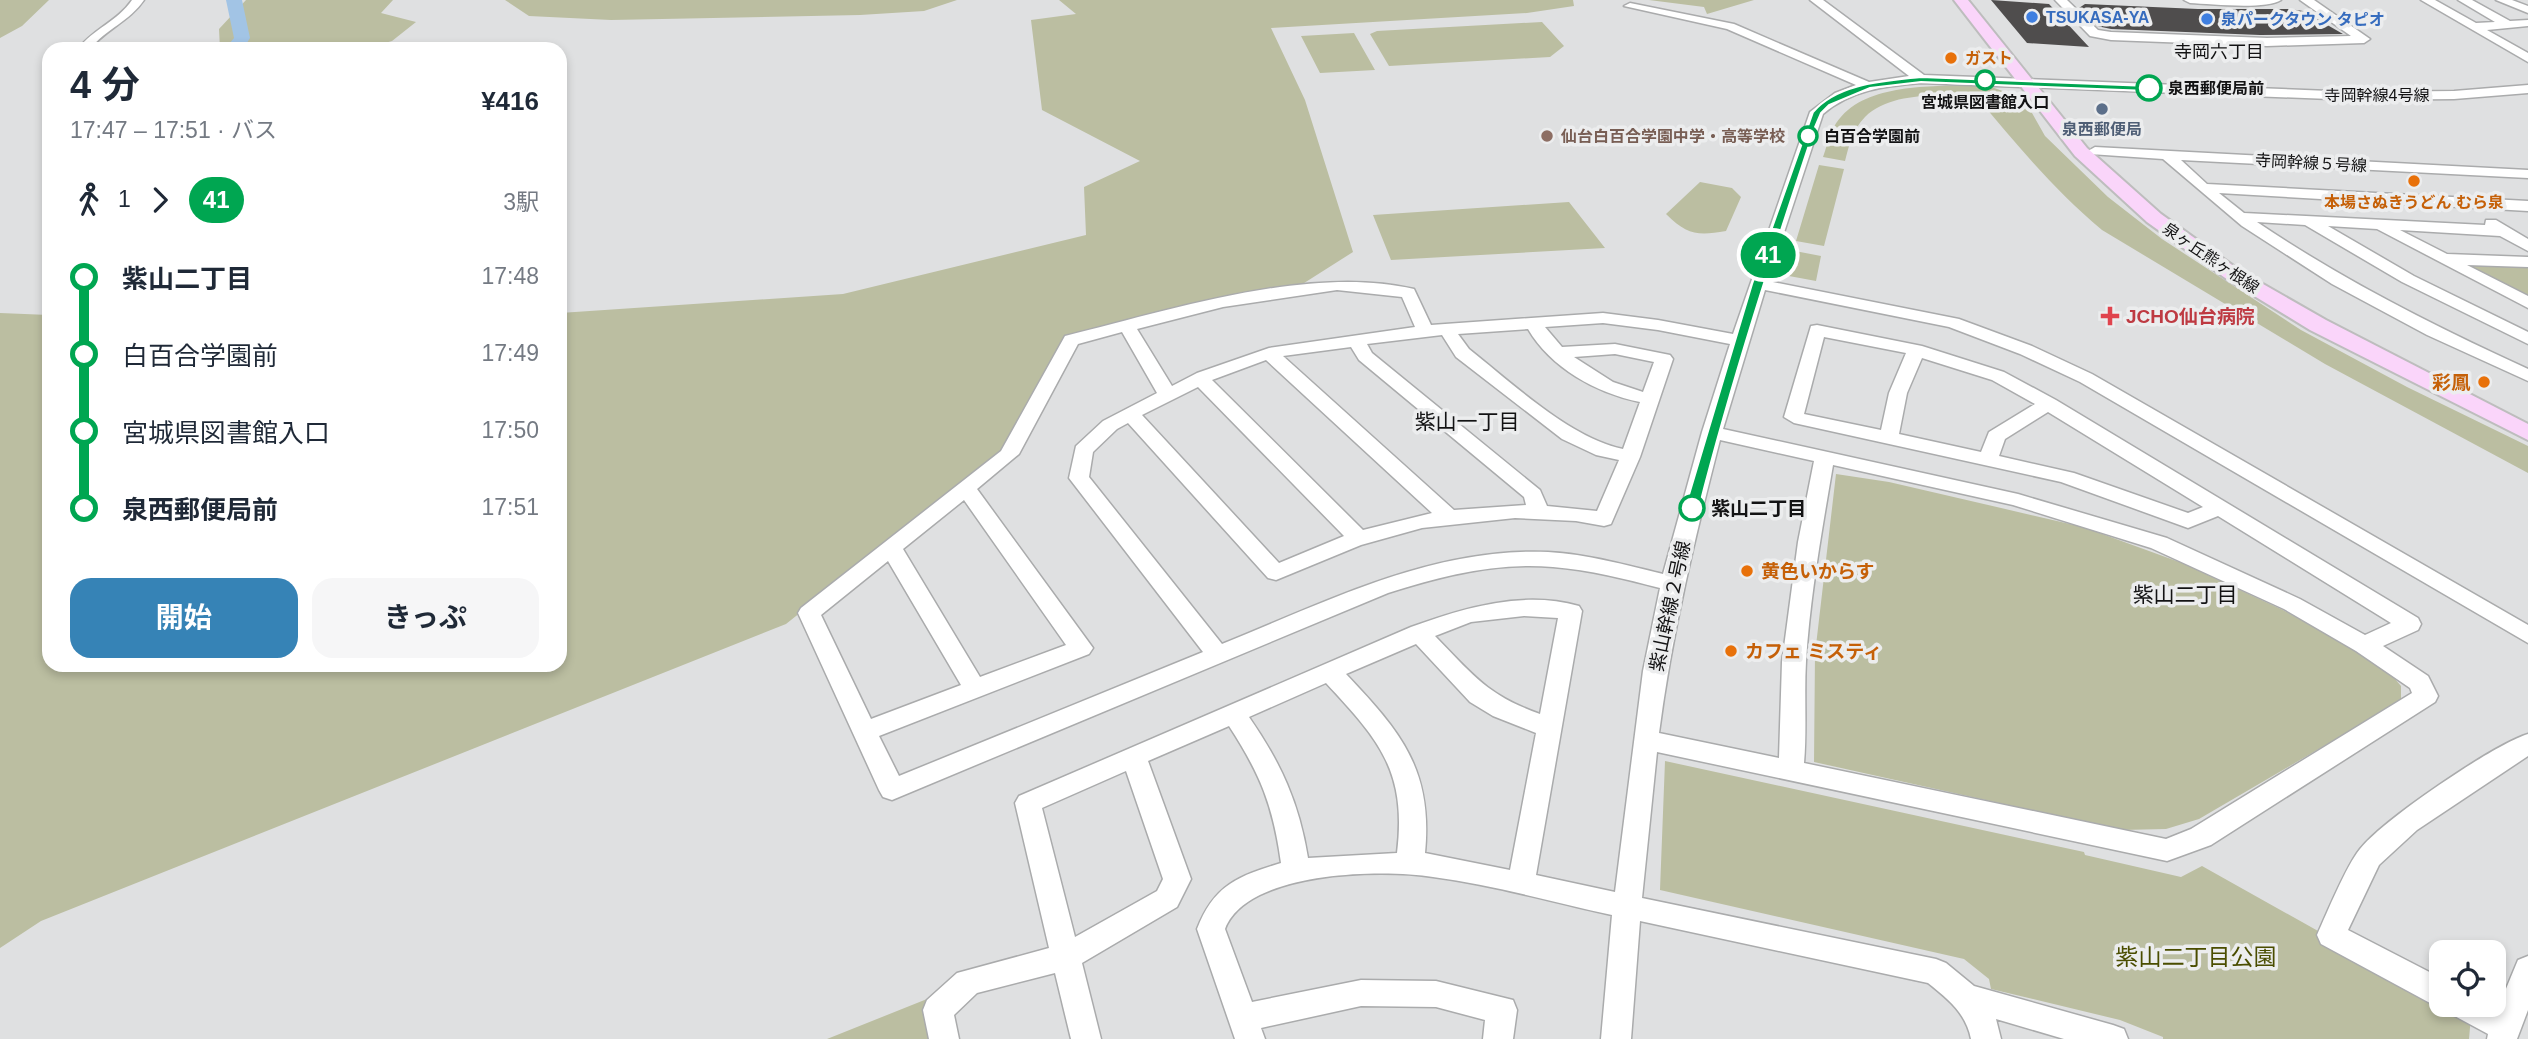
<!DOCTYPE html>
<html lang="ja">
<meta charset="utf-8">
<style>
:root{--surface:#fff;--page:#f6f6f7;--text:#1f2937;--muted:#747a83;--accent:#3683b6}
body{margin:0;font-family:Helvetica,"Noto Sans JP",sans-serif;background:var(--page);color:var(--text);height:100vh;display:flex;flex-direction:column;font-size:26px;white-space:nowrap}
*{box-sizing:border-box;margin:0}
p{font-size:23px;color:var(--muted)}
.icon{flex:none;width:38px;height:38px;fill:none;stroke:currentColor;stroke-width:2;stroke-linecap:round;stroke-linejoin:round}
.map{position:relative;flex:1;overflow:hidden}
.drawer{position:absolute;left:42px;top:42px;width:525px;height:630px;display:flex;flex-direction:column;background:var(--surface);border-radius:21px;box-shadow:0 4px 10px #0003}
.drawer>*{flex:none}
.badge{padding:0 14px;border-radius:23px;font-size:24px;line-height:46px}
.tools{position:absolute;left:2429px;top:940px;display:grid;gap:14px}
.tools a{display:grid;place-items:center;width:77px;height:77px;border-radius:14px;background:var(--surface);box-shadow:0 4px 10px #0003;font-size:35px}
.map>.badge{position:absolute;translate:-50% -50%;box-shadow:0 0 0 4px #fff}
.legs{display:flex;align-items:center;gap:10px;height:77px;padding:0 28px;font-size:23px}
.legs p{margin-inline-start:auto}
.head{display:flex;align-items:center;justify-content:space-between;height:119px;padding:0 28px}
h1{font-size:38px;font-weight:700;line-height:52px}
.cta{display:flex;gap:14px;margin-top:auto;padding:14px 28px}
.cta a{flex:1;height:80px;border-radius:21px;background:var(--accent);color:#fff;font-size:28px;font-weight:700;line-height:80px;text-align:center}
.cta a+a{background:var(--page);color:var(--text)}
ul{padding:0 28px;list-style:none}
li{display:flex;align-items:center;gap:24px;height:77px;font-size:26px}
li i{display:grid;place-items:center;width:10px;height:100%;margin:0 9px;background:currentColor}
li i::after{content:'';width:18px;height:18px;margin:-9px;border:5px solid;border-radius:50%;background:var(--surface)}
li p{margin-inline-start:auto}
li:first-child i{background:linear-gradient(#0000 50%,currentColor 0)}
li:last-child i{background:linear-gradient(currentColor 50%,#0000 0)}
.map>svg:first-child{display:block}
.green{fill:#bbbea1}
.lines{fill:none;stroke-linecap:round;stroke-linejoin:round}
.river{fill:#a2c4e5;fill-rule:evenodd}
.building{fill:#4f4d4d}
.minor-casing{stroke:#aaabac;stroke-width:3}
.major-casing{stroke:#bdbdbd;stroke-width:4}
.minor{fill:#fff;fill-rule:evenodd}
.major{fill:#fad5fa;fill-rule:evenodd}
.line-1{fill:#00a651;stroke:#fff;stroke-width:2}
.shop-dot{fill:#3f7fe0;stroke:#ecedee;stroke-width:2.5}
.food-dot{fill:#e8710a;stroke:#ecedee;stroke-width:2.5}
.stop-1-dot{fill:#fff;stroke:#00a651;stroke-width:3.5}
.service-dot{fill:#5c6f8a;stroke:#ecedee;stroke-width:2.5}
.education-dot{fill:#8d6e63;stroke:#ecedee;stroke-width:2.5}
.health-dot{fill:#e0444e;stroke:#ecedee;stroke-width:2.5}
.labels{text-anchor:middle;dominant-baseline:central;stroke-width:7;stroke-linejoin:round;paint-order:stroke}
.far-shop-label{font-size:16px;font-weight:bold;fill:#366cbe;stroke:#ecedee;text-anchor:start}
.far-food-label{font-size:16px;font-weight:bold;fill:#c56008;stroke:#ecedee;text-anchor:start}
.far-stop-label{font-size:16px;font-weight:bold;fill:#131314;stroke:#ecedee;text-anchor:start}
.far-street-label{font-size:16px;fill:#131314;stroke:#ecedee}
.far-service-label{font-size:16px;font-weight:bold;fill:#4e5e75;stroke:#ecedee}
.far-education-label{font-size:16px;font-weight:bold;fill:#785e54;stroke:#ecedee;text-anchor:start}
.far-neighbourhood-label{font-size:18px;fill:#131314;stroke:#ecedee}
.health-label{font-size:19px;font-weight:bold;fill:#be3a42;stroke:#ecedee;text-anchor:start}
.food-label{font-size:19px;font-weight:bold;fill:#c56008;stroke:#ecedee;text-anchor:start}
.stop-label{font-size:19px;font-weight:bold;fill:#131314;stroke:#ecedee;text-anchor:start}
.street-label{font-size:19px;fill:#131314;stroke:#ecedee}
.neighbourhood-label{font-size:21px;fill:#131314;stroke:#ecedee}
.near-park-label{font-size:23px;fill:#4a4d00;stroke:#ecedee}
</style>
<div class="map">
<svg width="2528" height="1039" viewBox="0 0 2528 1039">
<rect width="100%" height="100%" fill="#dfe0e1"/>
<path class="green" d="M0,0h49l-27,26 -22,12z
M246,0h147l-12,13 35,9 -24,19 -28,8h-144l-1,-20z
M505,0h452l-33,11 -64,4 -249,5 -82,-4z
M1059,0h514l1,6 -47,7 -256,15 34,72 48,152 -52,33 -160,31 -78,22 -64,116 -213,170 -745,297 -41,27v-635l49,2v350h511v-352l283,-19 243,-59 -2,-48 56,-26 -98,-51 -11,-90 45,-6z
M1649,0h105l-47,14 -3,-7z
M1542,22l22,24 -14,11 -161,9 -19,-32 7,-3z
M1354,33l21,37 -55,3 -19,-37z
M1959,85l30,1 35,13 21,37 63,61 54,42 139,91 106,57 121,59v27l-203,-109 -223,-134c-47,-39 -86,-86 -125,-133 -34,-2 -86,-6 -112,20 -12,12 -16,28 -20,44l-22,-4c3,-8 5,-18 9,-26 21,-45 84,-44 127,-46z
M1819,165l25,4 -20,77 -28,-5z
M1700,182l32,6 9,9 -15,34c-28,5 -39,4 -60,-17z
M1569,202l36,46 -214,12 -18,-45z
M1795,251l26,5 -5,25 -27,-5z
M2528,263v35l-70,-34z
M1836,474l53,8 194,45 99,36 101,47 61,34 46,29 11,13v15l-202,118 -33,10 -45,1 -307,-68 1,-108z
M1665,761l419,91 1,3 96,22 21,-11 239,134v4l8,1 22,11 -2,23h-306v-2l-43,-17 -129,-31 -2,-10 -25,-20 -304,-69z
M927,999l7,40h-107z"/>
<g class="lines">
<path class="river" d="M226,0h16l8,38 -7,11h-18l9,-11z"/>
</g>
<path class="building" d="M1991,0l58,4 40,43 -62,-4z
M2085,4l113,5h92l13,2 40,23 -83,1 -149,-6 -14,-3 -18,-18z"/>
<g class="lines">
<defs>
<path id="minor" d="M132,0h12c-14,21 -38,29 -54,49h-12c15,-20 40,-28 54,-49z
M1810,0h13l101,75 431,17 99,-1 74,-6v8l-74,6 -99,1 -434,-17c-36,3 -70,7 -98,31l-55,167 191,38 73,27 60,28 436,251v18l-448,-261 -60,-28 -71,-27 -184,-37 -42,139 295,65 149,44 133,61 65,36 26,-12 -173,-107 -30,12 -127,-46 -267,-59 -10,-6 27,-91 6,-1 105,21 82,26 52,28 362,218 3,6 -3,6 -35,16 45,30 10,20 -3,6 -224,143 -44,16 -510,-109 -15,146 294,61 10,4 28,23 139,39 11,4 4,10h-64l-68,-20 5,20h-30c-5,-26 -23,-40 -43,-56l-288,-62 -9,118h-30l11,-124c-59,-13 -119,-30 -179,-38 -52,-8 -186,-6 -208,52l27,73 109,-22 75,1 77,19 4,10 -4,29h-30l2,-19 -49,-13 -75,-1 -100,22 4,11h-30l-38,-110c17,-44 41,-53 84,-66 -8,-57 -20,-88 -52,-137l-81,35 43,118 -14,28 -95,56 19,76h-30l-16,-66 -78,20 -23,22 5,24h-30l-6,-29 4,-10 30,-27 92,-25 -34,-145 4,-7 392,-169c52,-19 112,-37 168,-21l3,5 -46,264 79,17 28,-221 17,-83c-35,-9 -70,-18 -107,-21 -57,-5 -111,9 -165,26l-496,207 -9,-3 -4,-7 -81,-177 3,-5 200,-157 64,-115c103,-25 245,-72 349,-47l17,36 172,-12 55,7 75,14 77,-222 25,-19 21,-8 -129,-56 -103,-23 6,-3 104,21 135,58 40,-6zM1337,290l65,7 13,30 -146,21 -72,25 -25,13 -35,-57 86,-22zM1603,323l55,7 72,14 -28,88 -39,142c-38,-9 -76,-20 -115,-22 -115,-5 -222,50 -326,92l-133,-167 4,-25 24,-23 11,-6 140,155 8,2 85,-35 61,-17 93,-10 61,3 28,5 7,-2 29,-67 33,-98 -3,-4 -55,-11 -53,3 -17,-20zM1528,329c23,39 68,64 112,73l-17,47c-53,-11 -111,-66 -154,-100l-11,-15zM1122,332l35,61 -54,28 -27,25 -7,32 134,174 -304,124 -20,-40 210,-82 4,-6 -116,-159 42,-35 59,-110zM1442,335l14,22 106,82 34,16 23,5 -22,51 -50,-5 -7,-16 -168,-137 -5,-9zM1824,337l82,16 -17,40 -8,37 -77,-16zM1351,347l8,13 165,137 2,8 -72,5 -171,-154zM1615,354l39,8 -11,30 -30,-10 -39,-25zM1922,358l70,22 43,24 -46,28 -8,20 -82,-18 8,-41zM1266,360l166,153 -69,17 -151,-150zM1198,387l146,149 -65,27 -137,-148zM2048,412l155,95 -15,6 -114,-40 -75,-17 6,-17zM1720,440l94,21 -16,81 -16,120 -3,96 -120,-25c13,-100 36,-196 61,-293zM1833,465l180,40 138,43 133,61 72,42 54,37 2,5 -221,136 -25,10 -362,-76c3,-34 0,-68 2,-102 4,-65 16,-131 27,-196zM964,500l102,145 -86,32 -77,-128zM888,561l73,124 -90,34 -50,-104zM1524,616l34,2 -18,96c-53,-19 -67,-39 -105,-78l36,-14zM1416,644l54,58 23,14 43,17 -26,137 -85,-17c8,-83 -24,-121 -79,-179zM1326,683c53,57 81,88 71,170l-89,5c-9,-55 -27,-95 -59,-141zM1126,771l37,108 -6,12 -82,46 -33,-129z
M2055,0h12l31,30 13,2 156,6 84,-2 -51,-36h14l56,39 -6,4 -97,3 -156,-6 -21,-4z
M2184,0h97c-15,10 -71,4 -91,3z
M2421,0h14l41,23 19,-1 -37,-22h14l38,21 18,-1v6l-41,4 41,23v9z
M2496,0h16l16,6v7z
M2095,147l433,23v8l-347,-18 26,24 321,17v10l-309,-18 25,20 241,12 1,-5h10l32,19v12l-28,-15 -100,-6 47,24 81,3v10l-61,-2 61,31v12l-151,-79 -49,-3 86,50 114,56v12l-126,-62 -97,-57 -48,-3c86,58 177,104 271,147v12l-101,-46 -95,-51 -90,-58 -79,-67 -73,-5 -2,-3z
M2528,734v22l-111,74 -38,35 -31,65 93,48v26h5l-5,2 -11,-3 -109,-59 -4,-9c10,-22 29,-69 43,-86 23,-29 133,-104 168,-115z
M2528,956v54l-11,29h-30l1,-5 -37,-20 -4,-10h45l6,4 20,-48z"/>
<path id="major" d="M1954,0h14l119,148 74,66 81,58 84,48 202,104v16l-218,-110 -82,-50 -81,-58 -72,-66z"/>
</defs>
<use href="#minor" class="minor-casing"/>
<use href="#major" class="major-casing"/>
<use href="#minor" class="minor"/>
<use href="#major" class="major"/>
</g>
<path class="line-1" d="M1921,77l228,9 4,2 -4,3 -228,-9 -51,6 -41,17 -8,8 -6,14c-42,126 -83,252 -116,381l-2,3h-10l-2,-3 67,-224 61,-172c25,-29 72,-31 108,-35z"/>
<g class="shop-dot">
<circle cx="2032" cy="17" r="7"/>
<circle cx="2207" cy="19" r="7"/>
</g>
<g class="food-dot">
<circle cx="1951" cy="58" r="7"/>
<circle cx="2414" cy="181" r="7"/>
<circle cx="2484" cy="382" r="7"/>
<circle cx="1747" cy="571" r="7"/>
<circle cx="1731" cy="651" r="7"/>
</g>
<g class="stop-1-dot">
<circle cx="1985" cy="80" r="9"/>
<circle cx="2149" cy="88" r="12"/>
<circle cx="1808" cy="136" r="9"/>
<circle cx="1692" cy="508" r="12"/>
</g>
<circle class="service-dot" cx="2102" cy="109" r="7"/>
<circle class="education-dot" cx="1547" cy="136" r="7"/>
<path class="health-dot" d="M2106.5 305.5h7v7h7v7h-7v7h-7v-7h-7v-7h7z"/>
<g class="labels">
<g class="far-shop-label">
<text x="2046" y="17">TSUKASA-YA</text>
<text x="2221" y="19">泉パークタウン タピオ</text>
</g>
<g class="far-food-label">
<text x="1965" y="58">ガスト</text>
<text x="2414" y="202" text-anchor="middle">本場さぬきうどん むら泉</text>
</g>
<g class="far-stop-label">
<text x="2168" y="88">泉西郵便局前</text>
<text x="1985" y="102" text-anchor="middle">宮城県図書館入口</text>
<text x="1824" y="136">白百合学園前</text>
</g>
<g class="far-street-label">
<text x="2377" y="95">寺岡幹線4号線</text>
<text transform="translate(2311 163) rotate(3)">寺岡幹線５号線</text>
<text transform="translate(2211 258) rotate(34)">泉ヶ丘熊ヶ根線</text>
</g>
<g class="far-service-label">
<text x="2102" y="129">泉西郵便局</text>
</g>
<g class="far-education-label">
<text x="1561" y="136">仙台白百合学園中学・高等学校</text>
</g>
<g class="far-neighbourhood-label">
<text x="2219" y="52">寺岡六丁目</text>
</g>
<g class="health-label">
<text x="2126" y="316">JCHO仙台病院</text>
</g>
<g class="food-label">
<text x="2470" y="382" text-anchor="end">彩鳳</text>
<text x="1761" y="571">黄色いからす</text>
<text x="1745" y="651">カフェ ミスティ</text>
</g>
<g class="stop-label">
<text x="1711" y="508">紫山二丁目</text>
</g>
<g class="street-label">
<text transform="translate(1670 606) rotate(-78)">紫山幹線２号線</text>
</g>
<g class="neighbourhood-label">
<text x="1467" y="421">紫山一丁目</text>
<text x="2185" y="594">紫山二丁目</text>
</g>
<g class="near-park-label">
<text x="2196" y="957">紫山二丁目公園</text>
</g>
</g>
</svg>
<div class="tools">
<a><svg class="icon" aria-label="locate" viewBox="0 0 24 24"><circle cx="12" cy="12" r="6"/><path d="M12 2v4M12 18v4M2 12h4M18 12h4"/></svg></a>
</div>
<b class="badge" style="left:1768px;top:255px;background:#00a651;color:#fff">41</b>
<section class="drawer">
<div class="head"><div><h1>4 分</h1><p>17:47 – 17:51 · バス</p></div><b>¥416</b></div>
<div class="legs"><svg class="icon" aria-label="walk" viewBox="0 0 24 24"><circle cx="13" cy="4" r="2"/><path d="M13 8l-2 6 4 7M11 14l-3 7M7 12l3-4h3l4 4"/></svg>1<svg class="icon" aria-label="forward" viewBox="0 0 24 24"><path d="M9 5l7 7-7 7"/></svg><b class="badge" style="background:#00a651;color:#fff">41</b><p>3駅</p></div>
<ul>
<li><i style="color:#00a651"></i><b>紫山二丁目</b><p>17:48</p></li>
<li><i style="color:#00a651"></i><span>白百合学園前</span><p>17:49</p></li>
<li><i style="color:#00a651"></i><span>宮城県図書館入口</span><p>17:50</p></li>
<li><i style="color:#00a651"></i><b>泉西郵便局前</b><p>17:51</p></li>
</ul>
<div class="cta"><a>開始</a><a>きっぷ</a></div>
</section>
</div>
